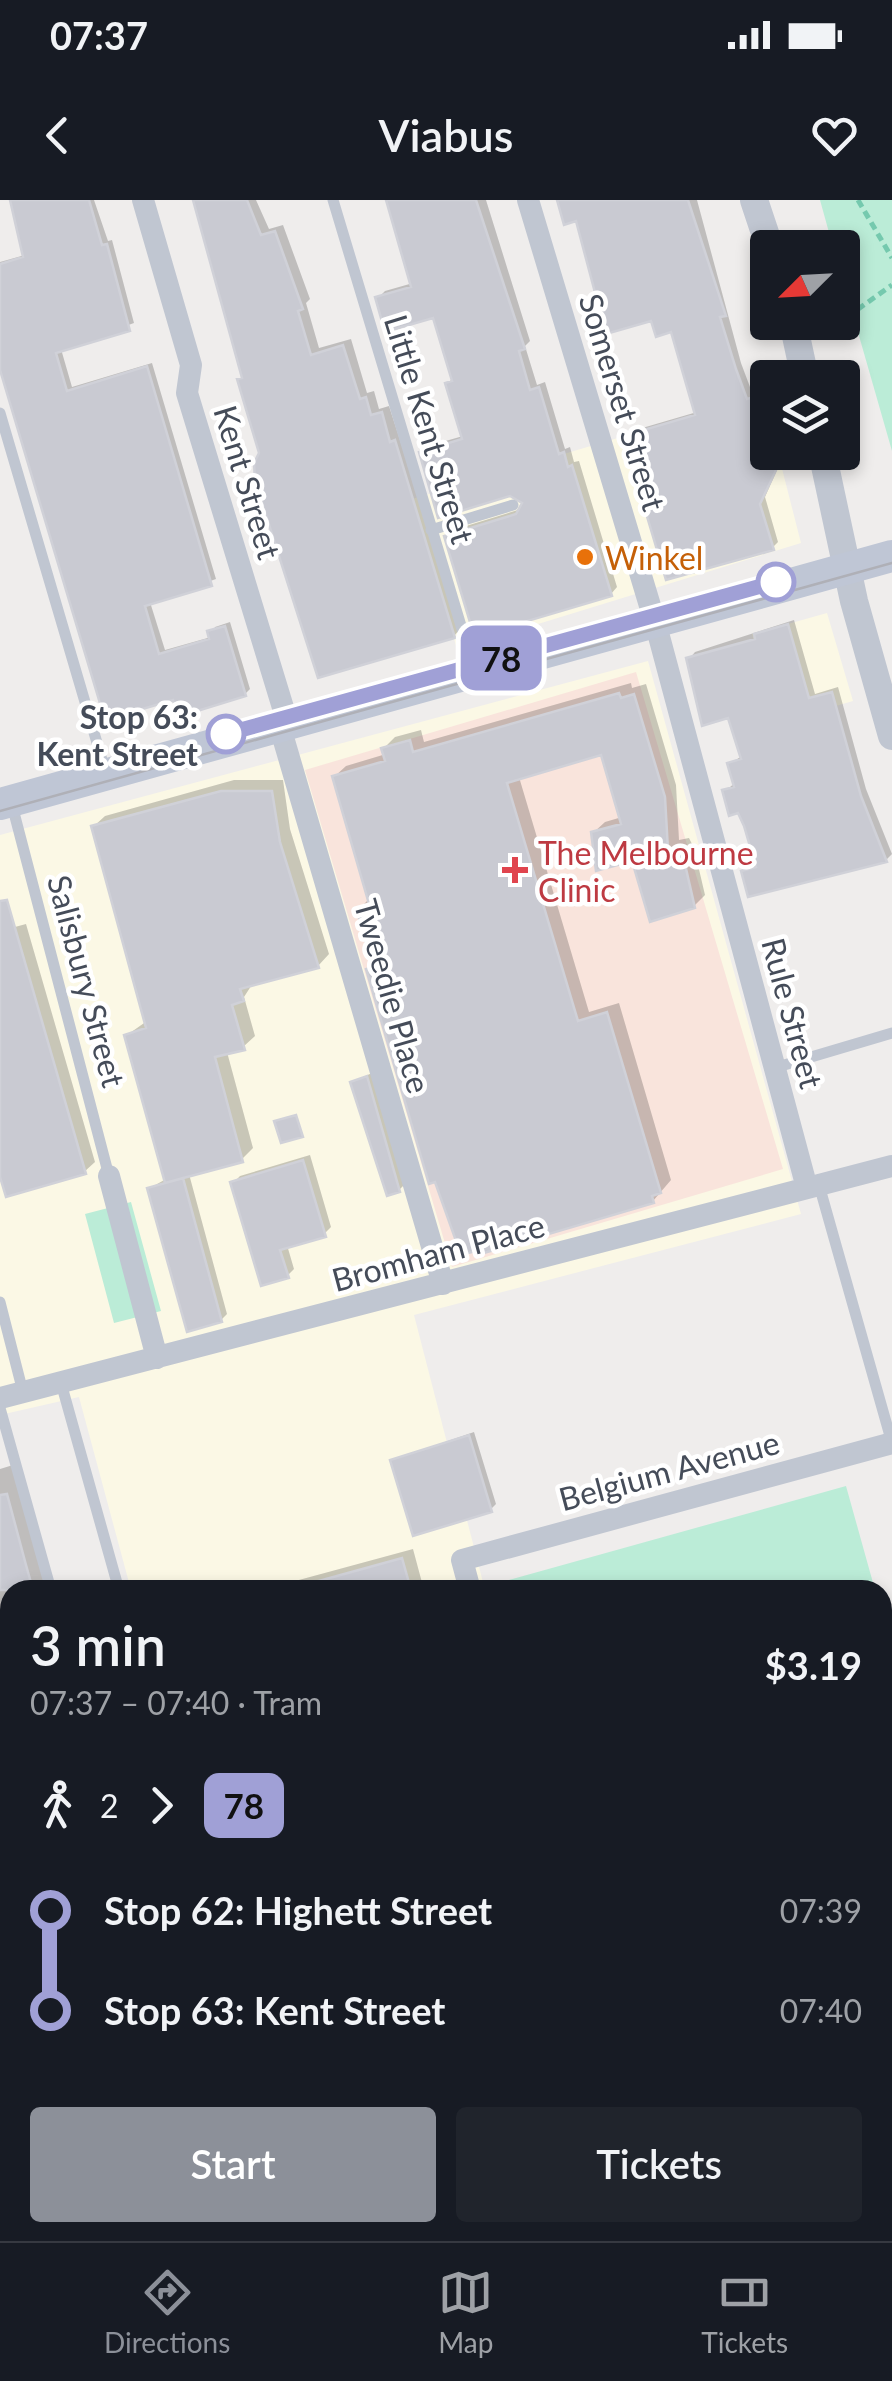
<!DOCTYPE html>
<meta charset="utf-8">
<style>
:root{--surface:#171b24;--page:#20242c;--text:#f1f3f6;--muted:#9ea1a6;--line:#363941;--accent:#8c9099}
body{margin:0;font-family:Lato,sans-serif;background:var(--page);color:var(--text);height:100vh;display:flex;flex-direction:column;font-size:38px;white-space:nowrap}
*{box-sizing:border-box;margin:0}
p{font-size:32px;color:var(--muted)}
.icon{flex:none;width:55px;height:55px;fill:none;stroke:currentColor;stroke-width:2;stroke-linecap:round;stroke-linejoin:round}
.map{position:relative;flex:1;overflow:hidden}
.sheet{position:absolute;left:0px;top:1380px;width:892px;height:662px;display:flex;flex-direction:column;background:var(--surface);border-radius:30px 30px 0 0;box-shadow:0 5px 15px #0003}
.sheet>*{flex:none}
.badge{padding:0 20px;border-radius:15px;font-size:35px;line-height:65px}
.needle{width:65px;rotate:246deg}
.tools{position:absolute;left:750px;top:30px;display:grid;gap:20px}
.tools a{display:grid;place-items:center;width:110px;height:110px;border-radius:10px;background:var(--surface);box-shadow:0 5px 15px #0003;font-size:50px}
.map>.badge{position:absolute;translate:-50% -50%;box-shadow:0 0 0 5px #fff}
.legs{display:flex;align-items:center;gap:15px;height:110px;padding:0 30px;font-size:32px}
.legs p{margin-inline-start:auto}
.head{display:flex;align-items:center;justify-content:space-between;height:170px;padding:0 30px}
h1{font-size:55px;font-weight:600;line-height:75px}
.cta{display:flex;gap:20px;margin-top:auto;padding:20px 30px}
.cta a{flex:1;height:115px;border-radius:10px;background:var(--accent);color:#fff;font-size:40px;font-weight:600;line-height:115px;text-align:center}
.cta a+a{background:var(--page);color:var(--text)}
ul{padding:0 30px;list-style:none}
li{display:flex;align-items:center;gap:35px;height:100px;font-size:38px}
li i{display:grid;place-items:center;width:15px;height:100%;margin:0 12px;background:currentColor}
li i::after{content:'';width:25px;height:25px;margin:-12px;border:8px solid;border-radius:50%;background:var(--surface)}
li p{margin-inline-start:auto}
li:first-child i{background:linear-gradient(#0000 50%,currentColor 0)}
li:last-child i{background:linear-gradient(currentColor 50%,#0000 0)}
.status{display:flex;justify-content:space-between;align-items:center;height:70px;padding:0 50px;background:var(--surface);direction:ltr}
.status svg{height:28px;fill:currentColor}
header{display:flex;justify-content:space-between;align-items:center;height:130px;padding:0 30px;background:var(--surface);font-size:45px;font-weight:600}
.dock{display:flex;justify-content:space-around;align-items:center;height:140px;border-top:2px solid var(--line);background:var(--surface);font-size:28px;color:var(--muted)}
.dock a{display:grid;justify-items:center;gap:5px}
.dock .selected{color:var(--accent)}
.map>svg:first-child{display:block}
.commercial{fill:#fbf8e5}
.medical{fill:#f9e4dc}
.green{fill:#bbecd7}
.shadow{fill:#0003}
.building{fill:#c9cad2;stroke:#d0d1d8;stroke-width:2.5}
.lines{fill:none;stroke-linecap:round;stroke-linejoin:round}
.path{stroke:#75c9ae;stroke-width:5;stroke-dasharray:8 5;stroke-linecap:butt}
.service{stroke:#c0c6d1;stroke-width:11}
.minor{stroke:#c0c6d1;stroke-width:22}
.tertiary{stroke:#c0c6d1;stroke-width:28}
.secondary{stroke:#bfc6d5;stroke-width:32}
.tram{stroke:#afb0b7;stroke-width:2.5}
.line-1-casing{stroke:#fff;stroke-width:22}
.line-1{stroke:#a0a0d6;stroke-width:15}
.food-dot{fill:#e8710a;stroke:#fff;stroke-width:4}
.stop-1-dot{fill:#fff;stroke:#a0a0d6;stroke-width:5}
.health-dot{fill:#e0444e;stroke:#fff;stroke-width:4}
.labels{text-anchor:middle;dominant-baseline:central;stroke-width:9;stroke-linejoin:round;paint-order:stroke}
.street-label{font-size:32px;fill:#454c59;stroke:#fff}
.food-label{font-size:32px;fill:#c56008;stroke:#fff;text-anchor:start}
.stop-label{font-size:32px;font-weight:bold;fill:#454c59;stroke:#fff;text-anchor:end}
.health-label{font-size:32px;fill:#be3a42;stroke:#fff;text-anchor:start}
</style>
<div class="status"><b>07:37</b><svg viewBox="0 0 49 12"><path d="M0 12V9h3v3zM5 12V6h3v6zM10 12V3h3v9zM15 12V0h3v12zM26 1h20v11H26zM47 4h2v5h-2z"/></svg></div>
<header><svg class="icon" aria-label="back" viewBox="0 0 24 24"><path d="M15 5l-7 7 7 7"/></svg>Viabus<svg class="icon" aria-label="heart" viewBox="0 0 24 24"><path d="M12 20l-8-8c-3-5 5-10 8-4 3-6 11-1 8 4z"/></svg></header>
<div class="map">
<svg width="892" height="2041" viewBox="0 0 892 2041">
<rect width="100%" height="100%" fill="#efedec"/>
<path class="commercial" d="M763,195l5,57 10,1 23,90 -344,106 -45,-150z
M827,413l26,88 -76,22 -25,-89z
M648,461l153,553 -387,101 71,275h-354l-52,-193 -79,18v-580z"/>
<path class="medical" d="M636,472l147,497 -331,98 -147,-497z
M429,2032l3,9h-208l-2,-8z"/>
<path class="green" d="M820,0h72v251l-49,-171 -1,-32 -9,-1z
M131,1002l30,109 -47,12 -29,-109z
M846,1286l29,104h-371l-2,-8z
M892,1532v409l-9,3 -1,-409z"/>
<path class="shadow" d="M12,0h82l14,41 4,-1 22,83 -73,26 11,38 80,-24 64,216 -66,23 15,48 46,-13 4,-10 15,-5 20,67 -5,5 -65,20 -180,-354v-98l25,-7z
M195,0h61l13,29 14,-4 27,74 -4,4 13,45 32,-9 16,54 7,-2 5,18 10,-3 72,222 -7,8 -192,-183z
M388,0h98l44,141 -5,5 12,39 8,-3 20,67 5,-2 4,15 5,-1 38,126 -6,7 -164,-57 6,-7 68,-21 5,-7 -105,-49 7,-7 35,-10 -16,-52 6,-6 -18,-63 -57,-17 7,-7 28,-8z
M558,0h139l44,163 12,32 10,-3 5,17v43h12l2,7 -17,38 13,45 -6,6 -146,-111 6,-6 65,-19 -24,-83 -20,-11 -75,-100z
M794,420l21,74 23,-7 28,102 26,65 -6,6 -142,12 14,-9 -18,-53 -15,-19 10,-8 -6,-19 13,-8 -12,-41 -41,-56 6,-7z
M631,483l1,5 14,-4 30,101 3,55 10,-2 5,10 11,47 -11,11 -60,-48 -41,-25 12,-11 17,-5 -20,-65 -83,25 70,235 30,-9 52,177 -18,21 -284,-231 6,-6 -16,-55 11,-11 -36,-121 12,-11 40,-12 -2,-6 11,-11 26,-7 3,12z
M234,580h49l7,49 39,125 -11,12 -65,17 -9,14 11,39 -12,11 -16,5 26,96 -11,11 -53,15 38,140 -6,6 -71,-132 16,-9 -39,-144 20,-14 -54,-194 12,-11z
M26,724l69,238 -11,10 -84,-4v-237z
M372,873l32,112 -5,5 -47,-108z
M310,955l21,72 -7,7 -37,11 7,24 -7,7 -54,-93 7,-7z
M474,1232l22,72 -5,5 -98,-49z
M13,1265l33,125h-36v203l-10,3v-327z
M413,1349l11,41h-162z
M882,1439l2,5 8,-2v74l-10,3z
M9,1637h1v61l-10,-42v-9z
M10,1978v54h71l-8,9h-73v-53z
M892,1994v47h-9l-1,-45z
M256,2032h63l-8,9h-53z
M763,2032h71l2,9h-125l19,-8 2,7z"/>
<path class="building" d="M10,0h79l13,45 5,-1 23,87 -74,22 11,38 80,-25 65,220 -67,20 14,48 50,-15 -2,-8 18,-5 21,70 -68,21 -5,-17 -68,20 -105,-350v-106l23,-7z
M193,0h54l14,35 14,-4 28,78 -5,2 13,44 32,-10 17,54 6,-2 5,18 11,-3 8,30 5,-2 60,198 -137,40 -63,-197 -1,-18 5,-10 -22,-74 5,-1z
M386,0h90l49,149 -6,2 11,39 9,-3 20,67 5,-2 4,15 4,-2 40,131 -135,40 -4,-4 -29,-96 72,-22 6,-11 -12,-7 -72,22 -19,-66 43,-13 -17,-56 7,-2 -19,-63 -48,14 -10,-35 36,-10z
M557,0h131l38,116 -6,1 16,52 11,30 10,-3 11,35v21h6l4,14 -18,38 14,46 -108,30 -43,-144 72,-21 -24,-83 -15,5 -5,-16 -45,13 -30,-113 -12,4z
M788,424l21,74 23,-6 29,104 26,66 -139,35 -7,-26 15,-4 -12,-41 -6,-13 -9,3 -7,-26 12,-3 -7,-24 14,-4 -13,-41 -26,8 -16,-68 69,-19 -1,-5z
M619,493l2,5 13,-4 31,103 3,53 10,-3 6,13 11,48 -45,14 -18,-61 -36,10 -5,-39 30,-8 -20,-69 -94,28 71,238 29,-9 54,181 -9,3 2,7 -170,50 -1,-4 -22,6 -26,-73 -6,2 -63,-215 7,-2 -17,-59 13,-4 -37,-128 53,-15 -4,-13 29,-8 3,12z
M221,591h51l8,51 39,126 -79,21 4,12 -12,4 13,45 -30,7 28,105 -78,21 -41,-148 22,-7 -55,-202z
M7,700l79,274 -80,23 -6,-20v-276z
M367,876l33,116 -13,4 -37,-114z
M296,915l7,22 -22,6 -7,-22z
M303,960l23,77 -46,13 9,28 -28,8 -31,-104z
M183,978l39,144 -35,10 -40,-144z
M469,1235l23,77 -79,24 -23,-76z
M7,1294l19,71 7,25h-33v-95z
M402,1358l9,32h-102l-1,-6z"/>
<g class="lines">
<path class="path" d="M858,0l34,58
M847,117l45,-32
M0,1707l10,32
M882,1857l10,-7
M882,1933l10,-17
M92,2032l2,9
M191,2041l2,-9"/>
<path class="service" d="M333,0l141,469
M0,213l105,357
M431,330l82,-25
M12,605l97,371
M774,868l118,-35
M819,985l73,258
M0,1102l23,90
M61,1183l58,207
M0,1208l51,182
M237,2032l2,9
M391,2032l2,9"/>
<path class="minor" d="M143,0l48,165 -4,28 101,331
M528,0l129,429 150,559
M280,527l163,557
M109,976l48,182
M0,1198l892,-232
M470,1390l-8,-30 430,-117
M882,1539l10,6
M882,1589l10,-5
M852,2032l3,9"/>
<path class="tertiary" d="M754,0l16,48
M793,122l12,56
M822,252l32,149 38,135
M882,1970l10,-3
M611,2041l33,-9"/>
<path class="secondary" d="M0,604l892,-248"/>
<path class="tram" d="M0,611l892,-248"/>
</g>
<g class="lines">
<defs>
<path id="line-1" d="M226,534l550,-152"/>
</defs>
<use href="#line-1" class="line-1-casing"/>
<use href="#line-1" class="line-1"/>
</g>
<circle class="food-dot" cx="585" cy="357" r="10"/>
<g class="stop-1-dot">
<circle cx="776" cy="382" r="18"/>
<circle cx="226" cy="534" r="18"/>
</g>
<path class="health-dot" d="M510 655h10v10h10v10h-10v10h-10v-10h-10v-10h10z"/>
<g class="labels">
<g class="street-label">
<text transform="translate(623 202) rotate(73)">Somerset Street</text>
<text transform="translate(430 229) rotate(73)">Little Kent Street</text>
<text transform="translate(248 282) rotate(73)">Kent Street</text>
<text transform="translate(87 781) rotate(75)">Salisbury Street</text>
<text transform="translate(393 796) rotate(74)">Tweedie Place</text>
<text transform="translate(793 813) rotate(75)">Rule Street</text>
<text transform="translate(438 1052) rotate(-15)">Bromham Place</text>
<text transform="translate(669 1270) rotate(-15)">Belgium Avenue</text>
</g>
<g class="food-label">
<text x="605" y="357">Winkel</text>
</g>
<g class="stop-label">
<text x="198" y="516">Stop 63:<tspan x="198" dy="37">Kent Street</tspan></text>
</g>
<g class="health-label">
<text x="538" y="652">The Melbourne<tspan x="538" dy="37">Clinic</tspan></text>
</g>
</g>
</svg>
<div class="tools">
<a><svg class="needle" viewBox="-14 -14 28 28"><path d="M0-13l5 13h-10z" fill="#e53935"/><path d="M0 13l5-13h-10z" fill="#9ea1a6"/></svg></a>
<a><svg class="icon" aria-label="layers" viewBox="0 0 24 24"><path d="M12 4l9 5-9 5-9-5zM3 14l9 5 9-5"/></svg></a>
</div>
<b class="badge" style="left:501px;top:458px;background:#a0a0d6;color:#111">78</b>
<section class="sheet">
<div class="head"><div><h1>3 min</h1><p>07:37 – 07:40 · Tram</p></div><b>$3.19</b></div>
<div class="legs"><svg class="icon" aria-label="walk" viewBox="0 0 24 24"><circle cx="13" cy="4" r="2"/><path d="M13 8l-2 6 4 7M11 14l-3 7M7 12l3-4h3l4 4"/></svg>2<svg class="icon" aria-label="forward" viewBox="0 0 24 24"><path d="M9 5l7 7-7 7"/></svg><b class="badge" style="background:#a0a0d6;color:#111">78</b></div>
<ul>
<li><i style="color:#a0a0d6"></i><b>Stop 62: Highett Street</b><p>07:39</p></li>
<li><i style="color:#a0a0d6"></i><b>Stop 63: Kent Street</b><p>07:40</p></li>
</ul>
<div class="cta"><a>Start</a><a>Tickets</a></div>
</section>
</div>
<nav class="dock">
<a class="selected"><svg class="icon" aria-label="directions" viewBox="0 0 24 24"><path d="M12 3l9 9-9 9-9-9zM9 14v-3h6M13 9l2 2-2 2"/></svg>Directions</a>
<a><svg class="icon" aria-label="map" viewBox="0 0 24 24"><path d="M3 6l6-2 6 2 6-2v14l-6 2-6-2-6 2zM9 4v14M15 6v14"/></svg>Map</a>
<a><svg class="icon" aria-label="tickets" viewBox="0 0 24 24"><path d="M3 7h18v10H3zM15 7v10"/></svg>Tickets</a>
</nav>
